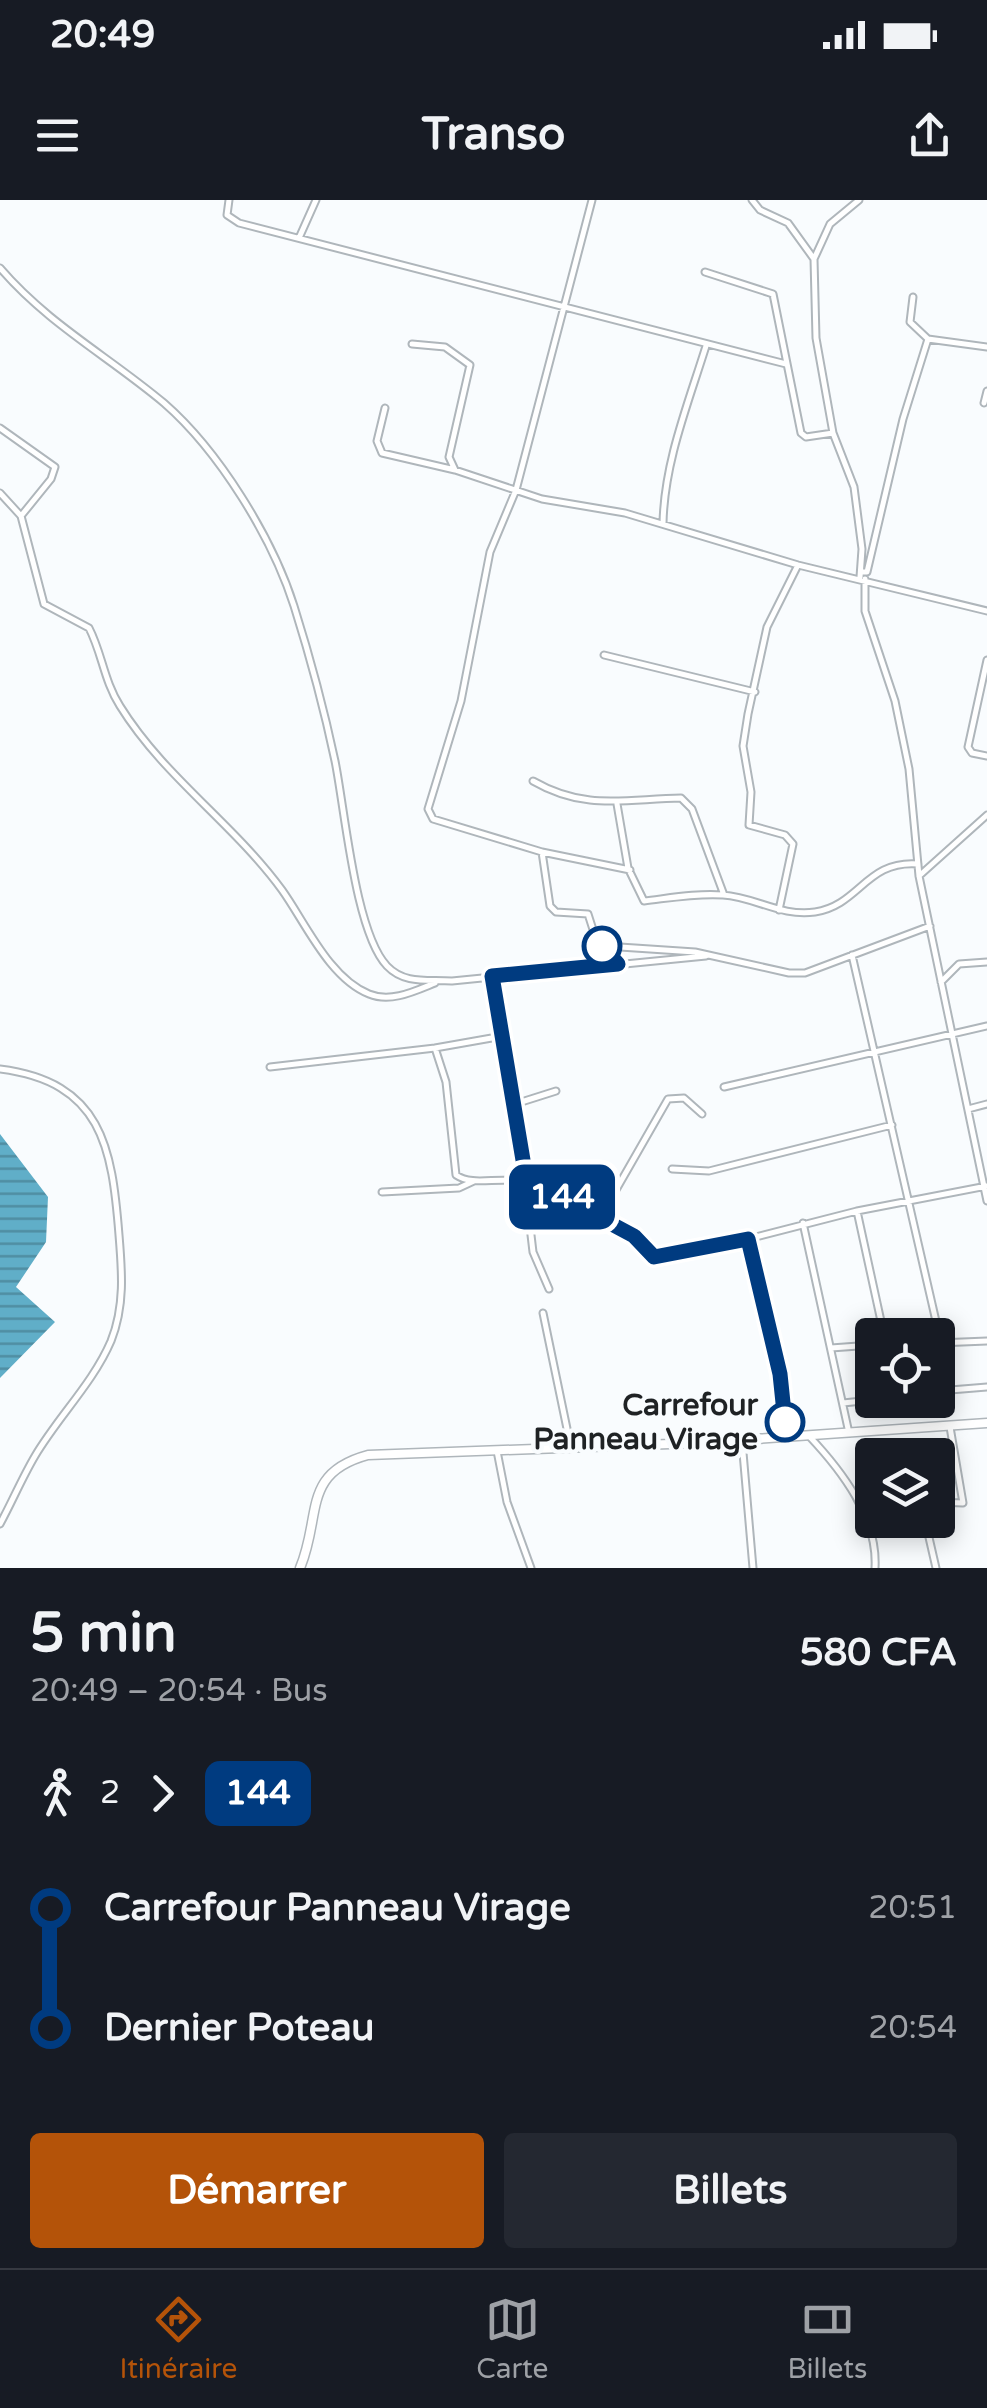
<!DOCTYPE html>
<html lang="fr">
<meta charset="utf-8">
<style>
:root{--surface:#171b24;--page:#242831;--text:#f1f3f6;--muted:#9ea1a6;--line:#363941;--accent:#b45309}
body{margin:0;font-family:"Varela Round",sans-serif;background:var(--page);color:var(--text);height:100vh;display:flex;flex-direction:column;font-size:38px;white-space:nowrap}
*{box-sizing:border-box;margin:0}
p{font-size:32px;color:var(--muted)}
.icon{flex:none;width:55px;height:55px;fill:none;stroke:currentColor;stroke-width:2;stroke-linecap:round;stroke-linejoin:round}
.map{position:relative;height:1368px;overflow:hidden}
.panel{display:flex;flex-direction:column;background:var(--surface);flex:1}
.panel>*{flex:none}
.badge{padding:0 20px;border-radius:15px;font-size:35px;line-height:65px}
.controls{position:absolute;left:855px;top:1118px;display:grid;gap:20px}
.controls a{display:grid;place-items:center;width:100px;height:100px;border-radius:10px;background:var(--surface);box-shadow:0 5px 25px #0003;font-size:50px}
.map>.badge{position:absolute;translate:-50% -50%;box-shadow:0 0 0 5px #fff}
.legs{display:flex;align-items:center;gap:15px;height:110px;padding:0 30px;font-size:32px}
.legs p{margin-inline-start:auto}
.headline{display:flex;align-items:center;justify-content:space-between;height:170px;padding:0 30px}
h1{font-size:55px;font-weight:700;line-height:75px}
.cta{display:flex;gap:20px;margin-top:auto;padding:20px 30px}
.cta a{flex:1;height:115px;border-radius:10px;background:var(--accent);color:#fff;font-size:40px;font-weight:700;line-height:115px;text-align:center}
.cta a+a{background:var(--page);color:var(--text)}
ul{padding:0 30px;list-style:none}
li{display:flex;align-items:center;gap:35px;height:120px;font-size:38px}
li i{display:grid;place-items:center;width:15px;height:100%;margin:0 12px;background:currentColor}
li i::after{content:'';width:25px;height:25px;margin:-12px;border:8px solid;border-radius:50%;background:var(--surface)}
li p{margin-inline-start:auto}
li:first-child i{background:linear-gradient(#0000 50%,currentColor 0)}
li:last-child i{background:linear-gradient(currentColor 50%,#0000 0)}
.status{display:flex;justify-content:space-between;align-items:center;height:70px;padding:0 50px;background:var(--surface);direction:ltr}
.status svg{height:28px;fill:currentColor}
header{display:flex;justify-content:space-between;align-items:center;height:130px;padding:0 30px;background:var(--surface);font-size:45px;font-weight:700}
.tabs{display:flex;justify-content:space-around;align-items:center;height:140px;border-top:2px solid var(--line);background:var(--surface);font-size:28px;color:var(--muted)}
.tabs a{display:grid;justify-items:center;gap:5px}
.tabs .on{color:var(--accent)}
.map>svg:first-child{display:block}
.water{fill:url(#water-rules)}
.lines{fill:none;stroke-linecap:round;stroke-linejoin:round}
.street-casing{stroke:#afb6bb;stroke-width:9}
.secondary-casing{stroke:#afb6bb;stroke-width:11}
.street{stroke:#fff;stroke-width:5}
.secondary{stroke:#fff;stroke-width:8}
.line-1-casing{stroke:#fff;stroke-width:22}
.line-1{stroke:#003b80;stroke-width:15}
.stop-1-dot{fill:#fff;stroke:#003b80;stroke-width:5}
.labels{text-anchor:middle;dominant-baseline:central;stroke-width:9;stroke-linejoin:round;paint-order:stroke}
.stop-label{font-size:30px;font-weight:bold;fill:#1f2224;stroke:#f9fcfe;text-anchor:end}
</style>
<div class="status"><b>20:49</b><svg viewBox="0 0 49 12"><path d="M0 12V9h3v3zM5 12V6h3v6zM10 12V3h3v9zM15 12V0h3v12zM26 1h20v11H26zM47 4h2v5h-2z"/></svg></div>
<header><svg class="icon" aria-label="menu" viewBox="0 0 24 24"><path d="M4 6h16M4 12h16M4 18h16"/></svg>Transo<svg class="icon" aria-label="share" viewBox="0 0 24 24"><path d="M12 15V3M7 8l5-5 5 5M5 13v7h14v-7"/></svg></header>
<div class="map">
<svg width="987" height="1368" viewBox="0 0 987 1368">
<defs>
<pattern id="water-rules" width="6" height="5" patternUnits="userSpaceOnUse" patternTransform="scale(2.5)"><rect width="6" height="5" fill="#60aec8"/><path d="M0 2.5h6" fill="none" stroke="#4f8da2"/></pattern>
</defs>
<rect width="100%" height="100%" fill="#f9fcfe"/>
<path class="water" d="M0,934l48,63 -2,45 -30,45 39,35 -55,56z"/>
<g class="lines">
<defs>
<path id="street" d="M229,0l-2,15 12,8 547,141
M592,0l-76,290 -26,62 -29,149 -33,108 5,10 109,33 8,54 6,6 32,2 8,25 22,25
M752,0l8,10 28,13 26,36
M859,0l-29,24 -16,35 2,79 17,95 21,54 8,62 -2,28
M299,38l17,-38
M0,68c48,56 108,88 164,135 55,48 108,134 130,203 16,51 30,103 41,155 10,49 20,171 52,205 18,19 42,13 65,15l254,-25
M705,72l68,22 28,139 5,4 27,-4
M913,97l-3,25 18,17 59,8
M412,144l33,3 25,18 -21,92 6,13
M984,203l3,-12
M385,208l-8,33 5,12 73,17 87,29 83,14 173,52 189,46
M0,228l55,39 -4,12 -30,37
M0,293l21,23 23,88 45,24c13,25 15,53 31,78 44,71 113,117 162,184 23,32 47,88 87,104 22,9 46,-3 66,-11
M663,324c1,-61 25,-120 43,-178
M862,372h5l36,-153 25,-80
M865,379v32l30,90 14,68 10,107 68,325
M604,455l151,37
M987,460l-19,87 4,6 15,3
M533,581c52,30 92,18 148,17l11,11 32,86
M617,604l11,64 16,33c26,-3 53,-8 79,-6 32,2 58,22 92,17 45,-7 51,-52 103,-48
M542,652l88,18
M919,676l68,-61
M779,710l14,-66 -8,-9 -36,-10 2,-33 -8,-46 5,-32 19,-87 31,-62
M605,746l90,6 94,21h16l125,-47
M852,755l89,388
M492,777l23,127
M941,782l18,-18 28,-2
M435,848l68,-12
M270,867l165,-19 11,34 10,93c19,13 47,-1 69,9l8,68 16,37
M0,869c102,13 112,78 119,166 3,36 6,71 -8,106 -18,42 -53,76 -76,115 -13,22 -23,46 -35,68
M724,887l263,-61
M556,891l-41,13 9,61 9,16 101,55 25,23 49,-16 40,-4 109,-28 130,-25
M968,909l19,-5
M672,969l37,2 183,-46
M382,992l77,-4 15,-7
M527,997l13,3 2,-10
M857,1011l27,124
M601,1016l67,-117 16,-1 18,16
M803,1023l46,210
M748,1039l32,136 6,62
M543,1113l28,135
M938,1143l49,-2
M831,1148l41,-3
M938,1191l49,-4
M843,1203l29,-3
M809,1236c33,35 69,82 66,132
M742,1241l11,127
M497,1251l10,51 24,66
M938,1302l25,1 -13,-76
M925,1320l11,48"/>
<path id="secondary" d="M300,1368c22,-52 1,-95 68,-113l329,-12 290,-20"/>
</defs>
<use href="#street" class="street-casing"/>
<use href="#secondary" class="secondary-casing"/>
<use href="#street" class="street"/>
<use href="#secondary" class="secondary"/>
</g>
<g class="lines">
<defs>
<path id="line-1" d="M602,746l16,18 -126,12 32,190 9,16 101,54 20,21 94,-18 32,135 5,48"/>
</defs>
<use href="#line-1" class="line-1-casing"/>
<use href="#line-1" class="line-1"/>
</g>
<g class="stop-1-dot">
<circle cx="602" cy="746" r="18"/>
<circle cx="785" cy="1222" r="18"/>
</g>
<g class="labels">
<g class="stop-label">
<text x="758" y="1205">Carrefour<tspan x="758" dy="34">Panneau Virage</tspan></text>
</g>
</g>
</svg>
<div class="controls">
<a><svg class="icon" aria-label="locate" viewBox="0 0 24 24"><circle cx="12" cy="12" r="6"/><path d="M12 2v4M12 18v4M2 12h4M18 12h4"/></svg></a>
<a><svg class="icon" aria-label="layers" viewBox="0 0 24 24"><path d="M12 4l9 5-9 5-9-5zM3 14l9 5 9-5"/></svg></a>
</div>
<b class="badge" style="left:562px;top:997px;background:#003b80;color:#fff">144</b>
</div>
<section class="panel">
<div class="headline"><div><h1>5 min</h1><p>20:49 – 20:54 · Bus</p></div><b>580 CFA</b></div>
<div class="legs"><svg class="icon" aria-label="walk" viewBox="0 0 24 24"><circle cx="13" cy="4" r="2"/><path d="M13 8l-2 6 4 7M11 14l-3 7M7 12l3-4h3l4 4"/></svg>2<svg class="icon" aria-label="forward" viewBox="0 0 24 24"><path d="M9 5l7 7-7 7"/></svg><b class="badge" style="background:#003b80;color:#fff">144</b></div>
<ul>
<li><i style="color:#003b80"></i><b>Carrefour Panneau Virage</b><p>20:51</p></li>
<li><i style="color:#003b80"></i><b>Dernier Poteau</b><p>20:54</p></li>
</ul>
<div class="cta"><a>Démarrer</a><a>Billets</a></div>
</section>
<nav class="tabs">
<a class="on"><svg class="icon" aria-label="directions" viewBox="0 0 24 24"><path d="M12 3l9 9-9 9-9-9zM9 14v-3h6M13 9l2 2-2 2"/></svg>Itinéraire</a>
<a><svg class="icon" aria-label="map" viewBox="0 0 24 24"><path d="M3 6l6-2 6 2 6-2v14l-6 2-6-2-6 2zM9 4v14M15 6v14"/></svg>Carte</a>
<a><svg class="icon" aria-label="tickets" viewBox="0 0 24 24"><path d="M3 7h18v10H3zM15 7v10"/></svg>Billets</a>
</nav>
